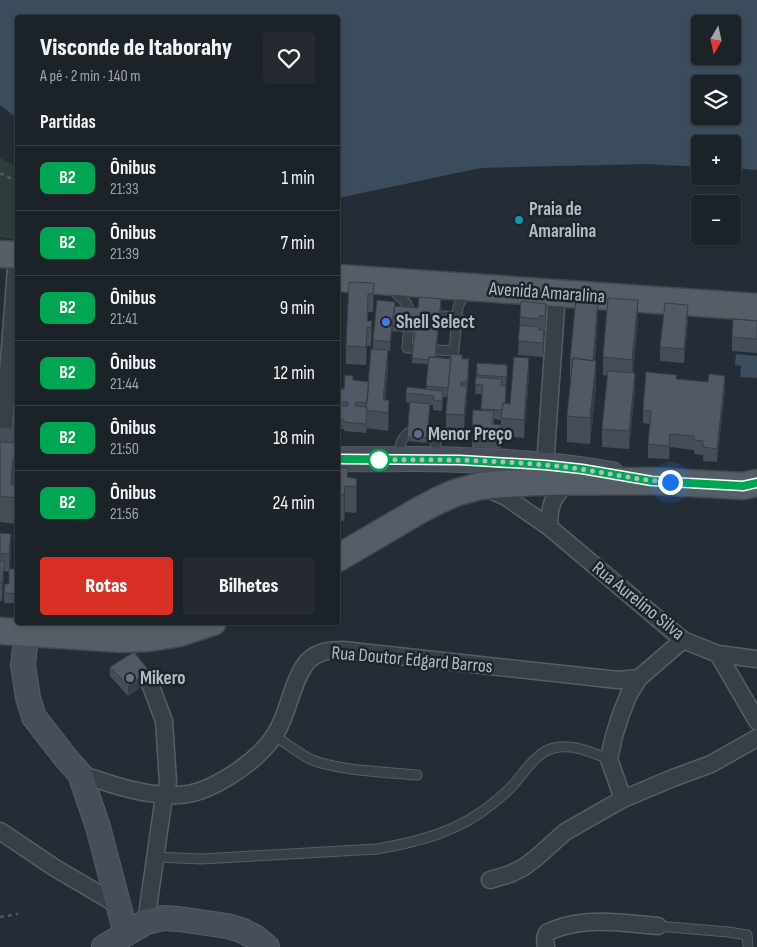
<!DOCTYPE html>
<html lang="pt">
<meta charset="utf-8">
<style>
:root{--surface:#1b2228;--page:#242a30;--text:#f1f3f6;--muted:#a0a4a8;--line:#393f45;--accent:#d93025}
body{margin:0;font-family:"Sofia Sans Condensed",sans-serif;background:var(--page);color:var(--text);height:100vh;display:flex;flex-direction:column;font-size:19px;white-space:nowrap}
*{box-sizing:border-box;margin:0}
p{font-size:16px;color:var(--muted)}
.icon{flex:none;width:28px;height:28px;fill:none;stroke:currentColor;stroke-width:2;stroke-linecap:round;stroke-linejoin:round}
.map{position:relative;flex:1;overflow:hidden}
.sheet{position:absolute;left:15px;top:15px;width:325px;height:610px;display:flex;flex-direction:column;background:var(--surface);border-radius:5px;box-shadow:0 1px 4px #0004,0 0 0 1px var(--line)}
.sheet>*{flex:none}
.badge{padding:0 10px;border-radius:8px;font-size:18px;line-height:32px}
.needle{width:32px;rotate:189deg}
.fabs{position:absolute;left:691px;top:15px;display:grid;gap:10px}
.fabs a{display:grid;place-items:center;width:50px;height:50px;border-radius:5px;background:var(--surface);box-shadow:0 1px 4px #0004,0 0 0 1px var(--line);font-size:25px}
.you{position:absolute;width:25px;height:25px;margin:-12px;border:4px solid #fff;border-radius:50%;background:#1a73e8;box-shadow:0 0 0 8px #1a73e833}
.map>.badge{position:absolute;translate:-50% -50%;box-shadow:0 0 0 2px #fff}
h2{padding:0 25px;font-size:19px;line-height:45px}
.round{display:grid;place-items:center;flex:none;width:52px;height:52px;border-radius:5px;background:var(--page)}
.summary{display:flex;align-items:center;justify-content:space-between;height:85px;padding:0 25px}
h1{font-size:24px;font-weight:800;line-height:38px}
.button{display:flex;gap:10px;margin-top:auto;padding:10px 25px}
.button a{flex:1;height:58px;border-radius:5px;background:var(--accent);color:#fff;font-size:20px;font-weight:800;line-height:58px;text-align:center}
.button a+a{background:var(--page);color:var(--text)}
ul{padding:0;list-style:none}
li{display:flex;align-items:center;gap:15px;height:65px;padding:0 25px;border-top:1px solid var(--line)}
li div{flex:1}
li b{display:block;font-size:19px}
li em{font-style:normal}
li .badge{min-width:55px;font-weight:700;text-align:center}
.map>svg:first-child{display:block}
.green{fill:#2c3d3c}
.water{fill:#3b4c5d;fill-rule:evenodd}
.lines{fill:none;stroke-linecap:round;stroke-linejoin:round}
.lane-casing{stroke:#555d65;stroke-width:11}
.street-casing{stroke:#555d65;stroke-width:19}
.secondary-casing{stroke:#555d65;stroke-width:26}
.primary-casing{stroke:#404850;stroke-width:29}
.path{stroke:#4a5a5c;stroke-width:2.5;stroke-dasharray:4 4;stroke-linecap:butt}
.lane{stroke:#373f47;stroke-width:9}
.street{stroke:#373f47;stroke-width:16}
.secondary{stroke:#464e59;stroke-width:24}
.primary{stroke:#555e67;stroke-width:26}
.wall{fill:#454d57;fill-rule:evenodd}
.shaded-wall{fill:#383e47}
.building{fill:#505965;stroke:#383e47;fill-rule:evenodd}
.line-casing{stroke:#fff;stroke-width:11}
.line{stroke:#00a651;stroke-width:8}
.walk{stroke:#b2bac3;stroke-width:5;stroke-dasharray:0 9}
.culture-dot{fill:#0f9aa8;stroke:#1d242c;stroke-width:2}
.shop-dot{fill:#3f7fe0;stroke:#1d242c;stroke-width:2}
.service-dot{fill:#5c6f8a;stroke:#1d242c;stroke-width:2}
.stop-dot{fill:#fff;stroke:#00a651;stroke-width:2.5}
.worship-dot{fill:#6b7280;stroke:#1d242c;stroke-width:2}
.labels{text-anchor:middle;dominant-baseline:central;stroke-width:5;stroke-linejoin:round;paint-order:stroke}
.poi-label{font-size:19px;font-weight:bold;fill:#b2bac3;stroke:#1d242c;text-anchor:start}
.street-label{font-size:19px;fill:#b2bac3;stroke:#1d242c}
</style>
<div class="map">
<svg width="757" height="947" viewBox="0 0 757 947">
<rect width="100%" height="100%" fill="#242d36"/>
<path class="green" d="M0,158l17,9v73l-17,-3z"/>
<path class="water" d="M0,0h757v170l-24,-2 -1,-24h-32v23l-53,-3 -166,4 -143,30v-180h-320l-1,100 -17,-13zM700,24h32v32h-32zM700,84h32v32h-32z
M736,354l21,2v22l-17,-1 1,-11 -6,-1z"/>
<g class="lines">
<defs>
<path id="lane" d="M391,288l16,16 3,9 -3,35 47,3 4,-44 8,-17
M430,315l27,2
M428,435c11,6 8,13 7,25
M399,458c1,-11 0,-17 9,-25
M275,736c11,7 23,17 35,23 13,6 28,8 41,10 22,3 44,4 66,6
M156,857l45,2 176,-10c41,-7 83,-18 115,-45 8,-6 16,-13 23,-21 9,-11 23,-32 39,-35 18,-5 38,5 55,11
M658,926l70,6 19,3 1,12"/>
<path id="street" d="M3,440l14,-185
M546,452l11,-158
M486,488l20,9 43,30 134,113 35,14 39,5
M549,527c0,-22 4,-31 20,-46
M718,654l39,67
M80,774c31,10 66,23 99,21 30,-1 72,-30 90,-52 5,-6 9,-13 12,-20 8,-17 14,-48 27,-62 10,-10 22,-11 35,-11l275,30 21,-2 44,-38
M623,799l-14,-40 5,-23 7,-22 8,-20 10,-16
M0,831l55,37 63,37
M490,880l20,-6 14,-7 12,-9 29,-26 42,-24 16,-9 50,-21 38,-14 46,-26
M146,922l17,-119 5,-21 -4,-61 -15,-40
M546,947c-1,-5 -2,-11 2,-15 1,0 7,-3 8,-3 31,-12 69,-6 102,-3"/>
<path id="secondary" d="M0,440l18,1
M338,459c40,1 81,-1 122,1 51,1 102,5 152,14
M29,633l-4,13 -2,19 5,33 6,19 31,40 15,17 18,53 28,107
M104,947l42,-25 17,-4 16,1 48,7 14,4 14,7 12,10"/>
<path id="primary" d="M0,254l18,1
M338,278l419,29
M338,558l80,-47 19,-10 18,-8 25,-7 54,-4 118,-1 91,5 14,-3
M0,631l122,8 27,-1 31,-5 33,-11"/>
</defs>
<use href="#lane" class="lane-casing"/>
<use href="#street" class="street-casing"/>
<use href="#secondary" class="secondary-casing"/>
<use href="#primary" class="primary-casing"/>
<path class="path" d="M0,173l18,9
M0,917l18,-3"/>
<use href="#lane" class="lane"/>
<use href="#street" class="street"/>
<use href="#secondary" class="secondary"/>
<use href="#primary" class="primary"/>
</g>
<path class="wall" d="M374,283l-1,29h-5v9h4l-1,25h-4l-1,19 -20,-1v-18z
M441,304l-5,53 26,2 7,14 -5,56 -18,-1v-14l1,-17h-4l-1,14 -9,-1v-5h-3l-3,38 -20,-2 3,-38 -4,-1v-9l20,-4 2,-25 -16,-1 2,-30 -22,-2 -2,20h-2v17l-3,32h4v19l-1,12 -21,-3 -1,5 -22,-2v-2h-3v7h-3v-47h6l9,-9 16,2 4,-33v-9l22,-34 23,2z
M546,304l-1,26h-6l5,14 -1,13 -25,-2 2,-38z
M598,318l-3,43 1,26 -6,57 -23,-2v-26l4,-38h-1v-18z
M638,318l-5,55 2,18 -6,58 -27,-2v-18l5,-53 -4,-1v-18z
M688,319l-4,44 -24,-2v-14z
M757,321v32l-25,-2v-14z
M477,363l30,11 -2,29 5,1 19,-28 -5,62 -22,-2 -1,13 -29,-2v-14l9,-23 1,-16h-7zM494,419l7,1v5l-7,-1z
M677,379l48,11 -8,72 -14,-1v-6l-9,-1v-4l-24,-3 -1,12 -21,-1v-14l2,-20 -7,-1v-13z
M0,442l18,1v108l-2,-1 1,-26 -17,-2z
M338,467l10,11 9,1v25l-1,9 -11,-1 -1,9 -6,-1z
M0,533l11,19 -2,20 -5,-1 -2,30h-2z
M18,569v34h-14v-10z
M110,667l39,14 -21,15 -18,-20z"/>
<path class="shaded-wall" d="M598,300v18l-5,62v-18z
M638,300v18l-6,60v-18z
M395,302v9l-5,40v-9z
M546,304v13l-1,13v-14z
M688,305v14l-4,44v-14z
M367,327v19l-1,19v-18z
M544,330v14l-1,13v-14z
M388,350v18l-5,44v-12z
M529,358v18l-5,62v-18z
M469,359v14l-2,23v-14z
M596,361v26l-6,57v-26z
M635,373v18l-6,58v-18z
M725,376v14l-8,72v-13z
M467,386v14l-3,29v-14z
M389,400v19l-1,12v-18z
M670,434v13l-1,12v-13z
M13,459v26l-2,-1z
M357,479v25l-1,9v-26z
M345,486v26l-1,9v-26z
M11,534v18l-2,20v-18z
M4,561v18l-2,22v-18z
M149,671v10l-21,15v-10z"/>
<path class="building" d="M349,282l25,1 -1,11h-5l-1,27h5l-1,7 -4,-1 -1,20 -20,-1z
M419,297l22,2 -6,58h-6l-1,3 -16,-2 3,-30 -23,-2 3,-20 23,2z
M576,298l22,2 -5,61 -20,-3v2h-3z
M608,298l30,2 -6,60 -29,-3z
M377,300l18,2 -5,40 -17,-2z
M521,301l25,3 -1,12h-6v3l-19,-2z
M665,303l23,2 -4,44 -24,-2z
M733,319l24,2v18l-25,-2z
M520,325l19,2v3h5l-1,13 -25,-2z
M371,349l17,1 -5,50h6l-1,13 -22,-3z
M451,354l11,1v4h7l-2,23h-6v4h6l-3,29 -18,-1z
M429,357l22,2 -3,29 -22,-2z
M514,357l15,1 -5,62 -23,-2 2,-15 7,1z
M573,358l23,3 -6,57 -23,-2z
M477,363l30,2v12l-30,-2z
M608,371l27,2 -6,58 -27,-2z
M646,372l31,3 -1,4 32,3 1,-8 16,2 -8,73 -14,-2v-6l-9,-1v-4l-24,-2 -1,12 -21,-2 3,-33 -8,-1z
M345,375l8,1v4l16,2 -2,21 -11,-1 -1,4 12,1 -1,17 -22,-2v-2l-3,-1v8l-3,-1v-37h6zM343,401l5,1v4h-6z
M476,377l26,2 -1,6 5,1 -1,17h-2l-1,7 -21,-1 2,-24 -8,-1z
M407,387l36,4 -1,10 -9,-1 1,-4 -28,-3z
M410,402l20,2 -3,34 -20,-1z
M473,410l21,1 -2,13 10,1 -1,10 -29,-2z
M0,442l18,1v16h-5l-2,25 7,1v13l-18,-2z
M338,467l10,1 -1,9 10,2 -1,8 -11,-1 -1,9 -6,-1z
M0,533l11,1 -2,20 -7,-1 -1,8h3l-2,22h-2z
M9,569h9v25l-14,-1 1,-9h4z
M134,652l15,19 -21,15 -18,-19z"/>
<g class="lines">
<defs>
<path id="line" d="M338,459l122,1 85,5 37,4 70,12 91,5 14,-3"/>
</defs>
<use href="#line" class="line-casing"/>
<use href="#line" class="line"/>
<path class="walk" d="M379,460h-1c62,-1 124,0 187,7 35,4 70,13 105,15"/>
</g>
<circle class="culture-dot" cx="519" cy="220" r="5"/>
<circle class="shop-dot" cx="386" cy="322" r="5"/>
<circle class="service-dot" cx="418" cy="434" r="5"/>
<circle class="stop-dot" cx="379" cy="460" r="10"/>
<circle class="worship-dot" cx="130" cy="678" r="5"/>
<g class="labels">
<g class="poi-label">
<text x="529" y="209">Praia de<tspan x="529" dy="22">Amaralina</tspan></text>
<text x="396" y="322">Shell Select</text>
<text x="428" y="434">Menor Preço</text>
<text x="140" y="678">Mikero</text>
</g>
<g class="street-label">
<text transform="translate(547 293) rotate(4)">Avenida Amaralina</text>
<text transform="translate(638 601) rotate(39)">Rua Aurelino Silva</text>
<text transform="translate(412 660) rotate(5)">Rua Doutor Edgard Barros</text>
</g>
</g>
</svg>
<div class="fabs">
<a><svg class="needle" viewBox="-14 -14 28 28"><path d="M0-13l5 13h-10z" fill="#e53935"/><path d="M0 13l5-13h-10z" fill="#a0a4a8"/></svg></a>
<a><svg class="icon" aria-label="layers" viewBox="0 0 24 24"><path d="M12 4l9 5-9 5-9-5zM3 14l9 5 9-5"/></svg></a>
<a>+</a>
<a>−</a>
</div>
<div class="you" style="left:670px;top:482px"></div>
<section class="sheet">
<div class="summary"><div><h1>Visconde de Itaborahy</h1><p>A pé · 2 min · 140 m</p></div><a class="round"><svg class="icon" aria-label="heart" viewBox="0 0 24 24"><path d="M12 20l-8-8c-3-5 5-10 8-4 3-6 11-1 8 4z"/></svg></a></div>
<h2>Partidas</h2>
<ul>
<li><span class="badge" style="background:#00a651;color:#fff">B2</span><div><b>Ônibus</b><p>21:33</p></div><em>1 min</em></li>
<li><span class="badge" style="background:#00a651;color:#fff">B2</span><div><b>Ônibus</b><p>21:39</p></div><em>7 min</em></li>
<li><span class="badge" style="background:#00a651;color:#fff">B2</span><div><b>Ônibus</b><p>21:41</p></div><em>9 min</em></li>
<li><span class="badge" style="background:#00a651;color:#fff">B2</span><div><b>Ônibus</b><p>21:44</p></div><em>12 min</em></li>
<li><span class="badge" style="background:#00a651;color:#fff">B2</span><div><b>Ônibus</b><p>21:50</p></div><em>18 min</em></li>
<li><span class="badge" style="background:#00a651;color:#fff">B2</span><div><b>Ônibus</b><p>21:56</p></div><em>24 min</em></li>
</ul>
<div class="button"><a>Rotas</a><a>Bilhetes</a></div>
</section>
</div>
